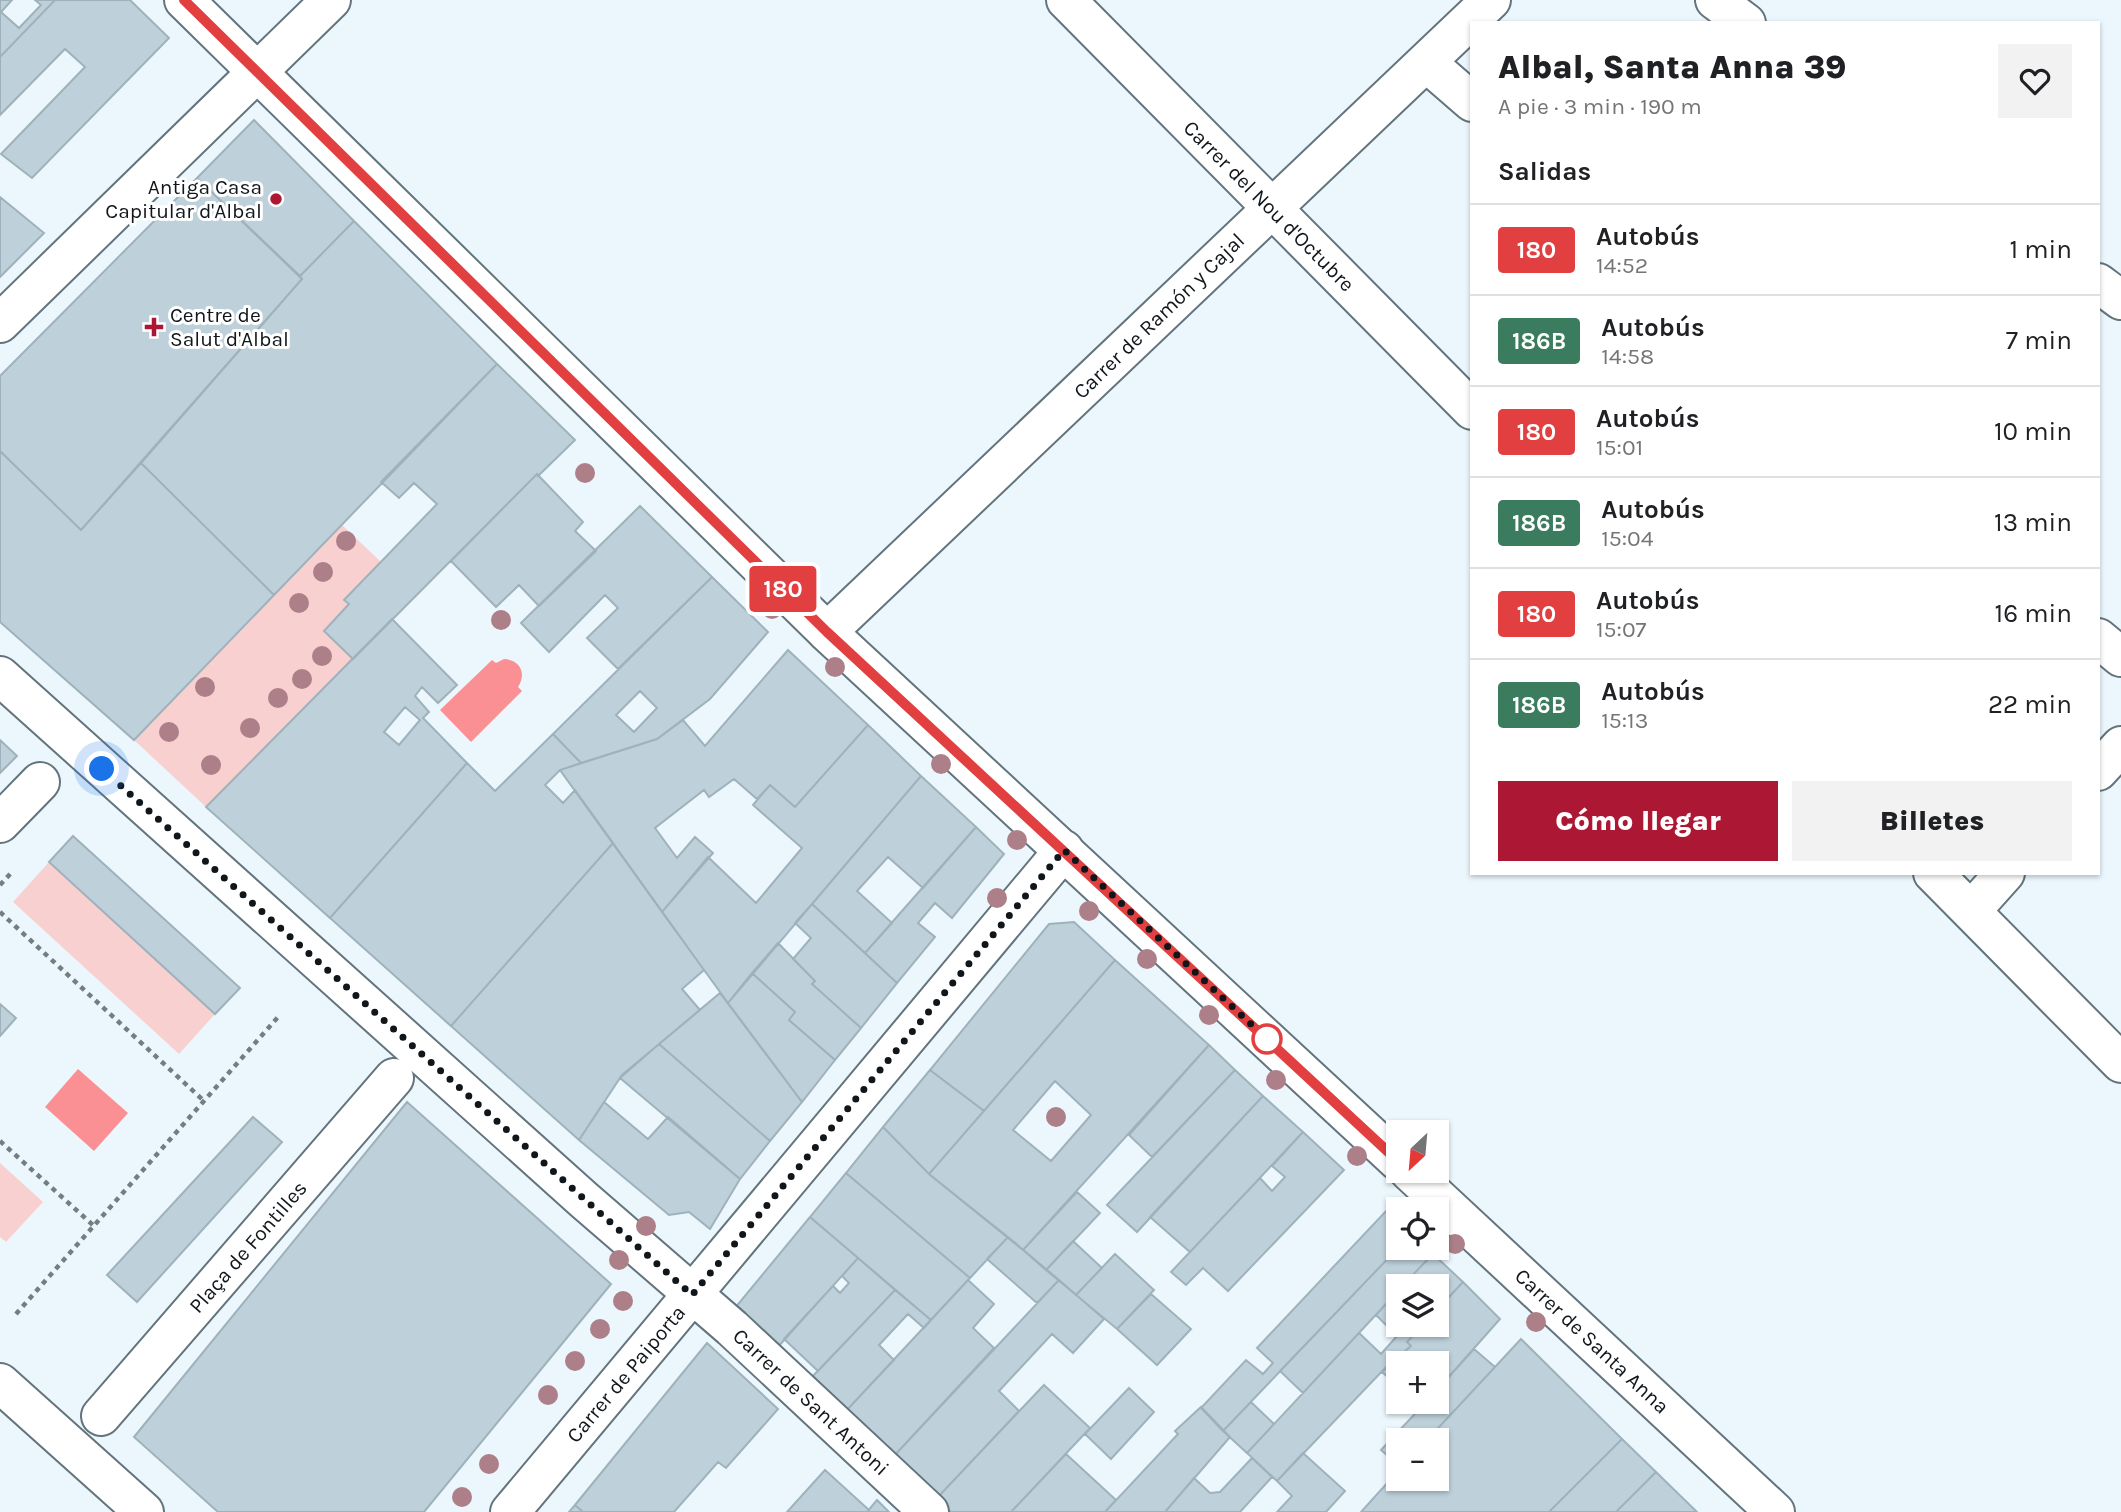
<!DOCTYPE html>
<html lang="es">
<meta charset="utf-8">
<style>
:root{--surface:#fff;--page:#f2f2f2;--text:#202124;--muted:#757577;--line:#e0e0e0;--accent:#ac1734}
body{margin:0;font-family:Karla,sans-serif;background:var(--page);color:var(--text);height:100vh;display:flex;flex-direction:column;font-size:26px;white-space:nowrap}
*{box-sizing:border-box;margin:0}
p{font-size:23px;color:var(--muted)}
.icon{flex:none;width:38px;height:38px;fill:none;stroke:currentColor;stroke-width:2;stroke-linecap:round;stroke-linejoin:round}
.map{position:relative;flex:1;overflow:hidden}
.panel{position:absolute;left:1470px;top:21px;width:630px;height:854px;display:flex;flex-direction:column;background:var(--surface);border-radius:0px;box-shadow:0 2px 5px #0004}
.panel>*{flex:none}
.badge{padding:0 14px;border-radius:5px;font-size:24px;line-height:46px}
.needle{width:46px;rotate:206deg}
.controls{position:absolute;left:1386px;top:1120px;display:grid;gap:14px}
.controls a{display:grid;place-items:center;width:63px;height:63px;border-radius:0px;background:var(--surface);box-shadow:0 2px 5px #0004;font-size:35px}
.you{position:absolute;width:35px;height:35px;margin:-18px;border:5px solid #fff;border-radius:50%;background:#1a73e8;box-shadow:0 0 0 10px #1a73e833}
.map>.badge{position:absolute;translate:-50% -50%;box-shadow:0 0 0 4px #fff}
h2{padding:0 28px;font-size:26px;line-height:63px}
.round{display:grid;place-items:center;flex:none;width:74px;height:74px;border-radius:0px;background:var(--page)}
.headline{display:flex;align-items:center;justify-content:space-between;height:119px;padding:0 28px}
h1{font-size:33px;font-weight:800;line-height:52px}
.action{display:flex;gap:14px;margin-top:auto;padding:14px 28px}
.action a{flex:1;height:80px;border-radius:0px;background:var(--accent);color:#fff;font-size:28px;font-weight:800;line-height:80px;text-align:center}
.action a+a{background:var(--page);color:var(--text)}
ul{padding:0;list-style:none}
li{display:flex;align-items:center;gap:21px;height:91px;padding:0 28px;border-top:2px solid var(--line)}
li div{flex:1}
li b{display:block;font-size:26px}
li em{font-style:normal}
li .badge{min-width:77px;font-weight:700;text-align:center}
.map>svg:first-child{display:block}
.green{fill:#f9d0d0}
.water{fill:#fb9094}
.building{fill:#bed1db;stroke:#9fb2bb;stroke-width:2;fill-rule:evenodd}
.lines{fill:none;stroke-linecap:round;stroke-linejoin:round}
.pedestrian-casing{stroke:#63747d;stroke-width:42}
.minor-casing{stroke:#63747d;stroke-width:42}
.tertiary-casing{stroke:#63747d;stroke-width:42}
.path{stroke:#747d82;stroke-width:4.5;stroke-dasharray:5 5;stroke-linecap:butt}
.pedestrian{stroke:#fff;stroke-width:38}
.minor{stroke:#fff;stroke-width:38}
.tertiary{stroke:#fff;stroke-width:38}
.tree{fill:#ad7f89}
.line-casing{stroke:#fff;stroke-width:16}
.line{stroke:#e24040;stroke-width:10}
.walk{stroke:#10161a;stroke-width:7;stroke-dasharray:0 12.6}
.poi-dot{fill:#ac1734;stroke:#fff;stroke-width:2.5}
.stop-dot{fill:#fff;stroke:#e24040;stroke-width:3.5}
.labels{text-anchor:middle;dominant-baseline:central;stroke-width:6;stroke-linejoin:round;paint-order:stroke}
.poi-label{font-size:21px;fill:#10161a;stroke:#fff;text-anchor:end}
.street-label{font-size:21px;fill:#10161a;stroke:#fff}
</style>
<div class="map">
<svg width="2121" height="1512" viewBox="0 0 2121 1512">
<rect width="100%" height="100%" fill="#ebf7fd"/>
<path class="green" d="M341,524l40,38 -37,37 5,5 -25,27 29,28 -147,148 -72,-67z
M49,862l166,152 -36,40 -166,-152z
M0,1163l43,39 -37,40 -6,-5z"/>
<path class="water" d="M504,659c16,1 23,14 14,28l4,4 -51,51 -31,-32 52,-50 4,3z
M78,1069l50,44 -34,38 -49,-44z"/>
<path class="building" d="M0,0h12l-11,12 18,16 22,-23 -6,-5h20l-55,57z
M55,0h75l39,38 -137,140 -31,-24 84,-87 -20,-18 -65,66v-58z
M254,120l100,101 -54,55 -103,-98z
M197,178l105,101 -221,251 -81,-79v-75z
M0,197l44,36 -44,44z
M354,221l143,143 -223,231 -133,-132 161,-184 -2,-3z
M497,364l78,76 -37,36 -1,-2 -184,185 -29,-28 25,-27 -5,-4 93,-96 -23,-21 -15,15 -18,-16z
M0,451l81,79 60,-67 133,132 -140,145 -134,-118z
M537,474l46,48 -8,9 21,20 -57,55 -20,-21 -23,22 -45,-46z
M640,506l72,71 -94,92 -31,-31 31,-30 -13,-13 -56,57 -28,-29z
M712,577l56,55 -58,67 -53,40 -76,24 -28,-29zM640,691l17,17 -23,24 -18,-17z
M392,619l65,66 -19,18 -16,-16 -7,9 14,16 -6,6 44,45 -137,155 -124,-111zM405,707l15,13 -21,25 -15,-13z
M788,650l80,75 -73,82 -25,-22 -13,14 -23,-20 -25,18 -5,-7 -49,38 22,30 18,-21 18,16 -51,59 -102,-142 97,-31 26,-19 22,26z
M868,725l53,51 -193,227 -66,-91 46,-55 48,46 46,-55 -49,-43 17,-20 25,22z
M553,734l28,29 -21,7 -15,15 18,18 12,-13 38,53 -162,183 -121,-108 137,-155 28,28z
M0,740l17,16 -17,17z
M921,776l55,51 -53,61 -35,-31 -31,34 35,32 -27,30 -53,-49z
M976,827l28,27 -52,64 -17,-15 -17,20 17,14 -38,46 -32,-30z
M73,836l167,152 -25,26 -166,-152z
M613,843l91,127 -22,19 18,21 -78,65 -43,65 -128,-114z
M812,904l85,79 -36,45 -49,-44 3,-3 -22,-22 18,-21 -16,-15z
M1074,922l41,38 -131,151 -54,-41 119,-146z
M778,943l37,38 -3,3 49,44 -26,32 -46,-40 6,-8 -43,-39z
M1115,960l94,85 -186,205 -94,-76zM1055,1081l36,34 -40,46 -38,-31z
M752,973l43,39 -6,8 46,40 -33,42 -74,-99z
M720,993l82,109 -32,39 -111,-97z
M0,1004l16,14 -16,18z
M659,1044l111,97 -30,38 -120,-101z
M1209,1045l26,25 -83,87 -23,-22z
M930,1070l54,41 -55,63 -46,-47z
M1235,1070l28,26 -126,136 -30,-27z
M1263,1096l40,36 -113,120 -40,-35z
M407,1102l204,182 -187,228h-206l-84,-75z
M604,1102l44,37 20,-22 72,62 -30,50 -21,-17 -20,3 -90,-75z
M253,1117l29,25 -145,160 -30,-27z
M883,1127l46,47 79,63 -38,41 -124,-105z
M1303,1132l41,38 -116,121 -25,-23 -17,17 -15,-13 89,-94 12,13 13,-14 -13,-11z
M846,1173l124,105 -39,42 -121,-103z
M1077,1192l23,21 -54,57 -23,-20z
M1386,1211l12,10v27l-175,183 -22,-23 45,-48 17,14 10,-11 -16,-15z
M810,1217l48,41 -81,90 -42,-40z
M1008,1237l51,43 -22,23 -50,-44z
M1073,1241l29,27 -26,27 -30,-25z
M1398,1248h28l7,6 -31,32h-4v5l-95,102 -23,-22z
M1115,1254l39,36 -37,39 -41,-34z
M1433,1254l30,28 -26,28v-24h-35z
M858,1258l37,32 -77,81 -34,-32 49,-53 7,7 9,-10 -7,-7z
M968,1280l26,24 -21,24 21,20 -101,109 -48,-45z
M1059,1280l45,39 -31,34 -21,-19 -53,57 20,20 -82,87 -44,-41z
M1463,1282l37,37 -63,71v-27h-39v23l-16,-14 29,-26 -4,-4 16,-17h14v-15z
M895,1290l36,30 -7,8 -16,-14 -29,31 15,15 -49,52 -35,-33z
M1398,1291v34h25l-16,17 4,4 -22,18 -112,117 -30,-28 112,-120 22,21 16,-18 -21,-21z
M1151,1294l40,35 -34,36 -40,-36z
M1521,1339l101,100 -73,73h-188l37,-41v8h39v-39h-10z
M707,1343l71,66 -52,59 -8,-6 -44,50h-91l-8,-7z
M1474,1349l21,18 -68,73h-29v25l-17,-15 45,-48h11v-12z
M1044,1385l46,43 -79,84h-60l-14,-14z
M1129,1388l25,24 -43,47 -26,-25z
M1251,1402l23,22 -27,29 -24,-22z
M1201,1407l29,30 -65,75h-60l73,-78 -3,-3z
M1622,1439l34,33 -40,40h-67z
M1303,1453l42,38 -19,21h-49l15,-16 -15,-15z
M1066,1454l50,46 -11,12h-94z
M1252,1458l20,19 -32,35h-75l29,-34 16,15 10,-1z
M825,1470l44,40 -2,2h-80z
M1656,1472l41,40h-81z
M877,1500l12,12h-22z
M575,1505l8,7h-14z"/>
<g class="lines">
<defs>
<path id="pedestrian" d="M0,823l40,-41
M101,1416l293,-338"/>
<path id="minor" d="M1066,0l406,410
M1715,0l31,23
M1427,63l45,39
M2098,283l23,17
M0,323l331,-323
M827,632l664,-632
M2098,638l23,19
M0,676l584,524 148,128 197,184
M2098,771l23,-25
M1933,873l188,190
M1971,911l34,-38
M0,1383l144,129
M510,1512l554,-662"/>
<path id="tertiary" d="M184,0l643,632 571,529
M1409,1171l366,341"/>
</defs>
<use href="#pedestrian" class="pedestrian-casing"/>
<use href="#minor" class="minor-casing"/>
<use href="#tertiary" class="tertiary-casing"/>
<path class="path" d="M0,885l11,-12
M0,912l204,189
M0,1141l94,85
M16,1314l263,-298"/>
<use href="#pedestrian" class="pedestrian"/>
<use href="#minor" class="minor"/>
<use href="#tertiary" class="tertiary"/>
</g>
<g class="tree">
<circle cx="585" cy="473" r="10"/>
<circle cx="346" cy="541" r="10"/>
<circle cx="323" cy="572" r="10"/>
<circle cx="299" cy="603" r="10"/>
<circle cx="772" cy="609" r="10"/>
<circle cx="501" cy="620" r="10"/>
<circle cx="322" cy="656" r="10"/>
<circle cx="835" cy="667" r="10"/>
<circle cx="302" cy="679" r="10"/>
<circle cx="205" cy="687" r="10"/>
<circle cx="278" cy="698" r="10"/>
<circle cx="250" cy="728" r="10"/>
<circle cx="169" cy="732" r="10"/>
<circle cx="941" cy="764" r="10"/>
<circle cx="211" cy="765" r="10"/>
<circle cx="1017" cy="840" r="10"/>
<circle cx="997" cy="898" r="10"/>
<circle cx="1089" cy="911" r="10"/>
<circle cx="1147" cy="959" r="10"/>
<circle cx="1209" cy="1015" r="10"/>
<circle cx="1276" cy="1080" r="10"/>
<circle cx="1056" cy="1117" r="10"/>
<circle cx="1357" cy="1156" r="10"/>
<circle cx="646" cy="1226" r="10"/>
<circle cx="1455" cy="1244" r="10"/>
<circle cx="619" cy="1260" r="10"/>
<circle cx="623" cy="1301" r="10"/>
<circle cx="1536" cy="1322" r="10"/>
<circle cx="600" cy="1329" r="10"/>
<circle cx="575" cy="1361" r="10"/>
<circle cx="548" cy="1395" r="10"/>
<circle cx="489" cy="1464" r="10"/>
<circle cx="462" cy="1497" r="10"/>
</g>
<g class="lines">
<defs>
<path id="line" d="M184,0l643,632 571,529"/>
</defs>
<use href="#line" class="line-casing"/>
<use href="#line" class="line"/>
<path class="walk" d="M102,769l590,526 372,-445 203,189"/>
</g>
<g class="poi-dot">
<circle cx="276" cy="199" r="7"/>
<path d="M150.5 316.5h7v7h7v7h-7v7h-7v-7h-7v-7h7z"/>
</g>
<circle class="stop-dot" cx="1267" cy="1039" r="14"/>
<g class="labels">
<g class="poi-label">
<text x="262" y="187">Antiga Casa<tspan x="262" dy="24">Capitular d'Albal</tspan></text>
<text x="170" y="315" text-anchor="start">Centre de<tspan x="170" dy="24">Salut d'Albal</tspan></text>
</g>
<g class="street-label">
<text transform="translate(1269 206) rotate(45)">Carrer del Nou d'Octubre</text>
<text transform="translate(1159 316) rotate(-44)">Carrer de Ramón y Cajal</text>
<text transform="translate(248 1247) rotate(-49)">Plaça de Fontilles</text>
<text transform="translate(1592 1341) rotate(43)">Carrer de Santa Anna</text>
<text transform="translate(626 1374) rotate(-50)">Carrer de Paiporta</text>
<text transform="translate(811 1402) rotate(43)">Carrer de Sant Antoni</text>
</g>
</g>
</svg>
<div class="controls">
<a><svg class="needle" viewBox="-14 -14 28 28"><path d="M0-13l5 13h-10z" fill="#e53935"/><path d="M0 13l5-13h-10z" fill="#757577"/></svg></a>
<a><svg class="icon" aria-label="locate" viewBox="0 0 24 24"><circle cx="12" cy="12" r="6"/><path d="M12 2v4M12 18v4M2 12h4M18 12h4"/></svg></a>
<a><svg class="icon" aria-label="layers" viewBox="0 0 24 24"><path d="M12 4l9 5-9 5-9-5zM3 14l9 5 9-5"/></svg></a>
<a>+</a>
<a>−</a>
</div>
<div class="you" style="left:102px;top:769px"></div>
<b class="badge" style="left:783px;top:589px;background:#e24040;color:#fff">180</b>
<section class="panel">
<div class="headline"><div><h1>Albal, Santa Anna 39</h1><p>A pie · 3 min · 190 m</p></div><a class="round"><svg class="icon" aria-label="heart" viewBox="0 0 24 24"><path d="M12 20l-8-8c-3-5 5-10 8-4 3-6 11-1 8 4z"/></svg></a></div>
<h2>Salidas</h2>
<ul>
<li><span class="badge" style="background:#e24040;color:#fff">180</span><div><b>Autobús</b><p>14:52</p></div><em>1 min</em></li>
<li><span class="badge" style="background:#3b7c5f;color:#fff">186B</span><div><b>Autobús</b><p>14:58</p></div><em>7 min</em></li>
<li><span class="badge" style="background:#e24040;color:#fff">180</span><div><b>Autobús</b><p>15:01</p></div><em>10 min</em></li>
<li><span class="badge" style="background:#3b7c5f;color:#fff">186B</span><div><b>Autobús</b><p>15:04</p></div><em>13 min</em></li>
<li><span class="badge" style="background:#e24040;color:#fff">180</span><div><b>Autobús</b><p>15:07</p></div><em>16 min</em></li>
<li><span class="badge" style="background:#3b7c5f;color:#fff">186B</span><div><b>Autobús</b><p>15:13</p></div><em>22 min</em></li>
</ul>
<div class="action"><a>Cómo llegar</a><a>Billetes</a></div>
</section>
</div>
